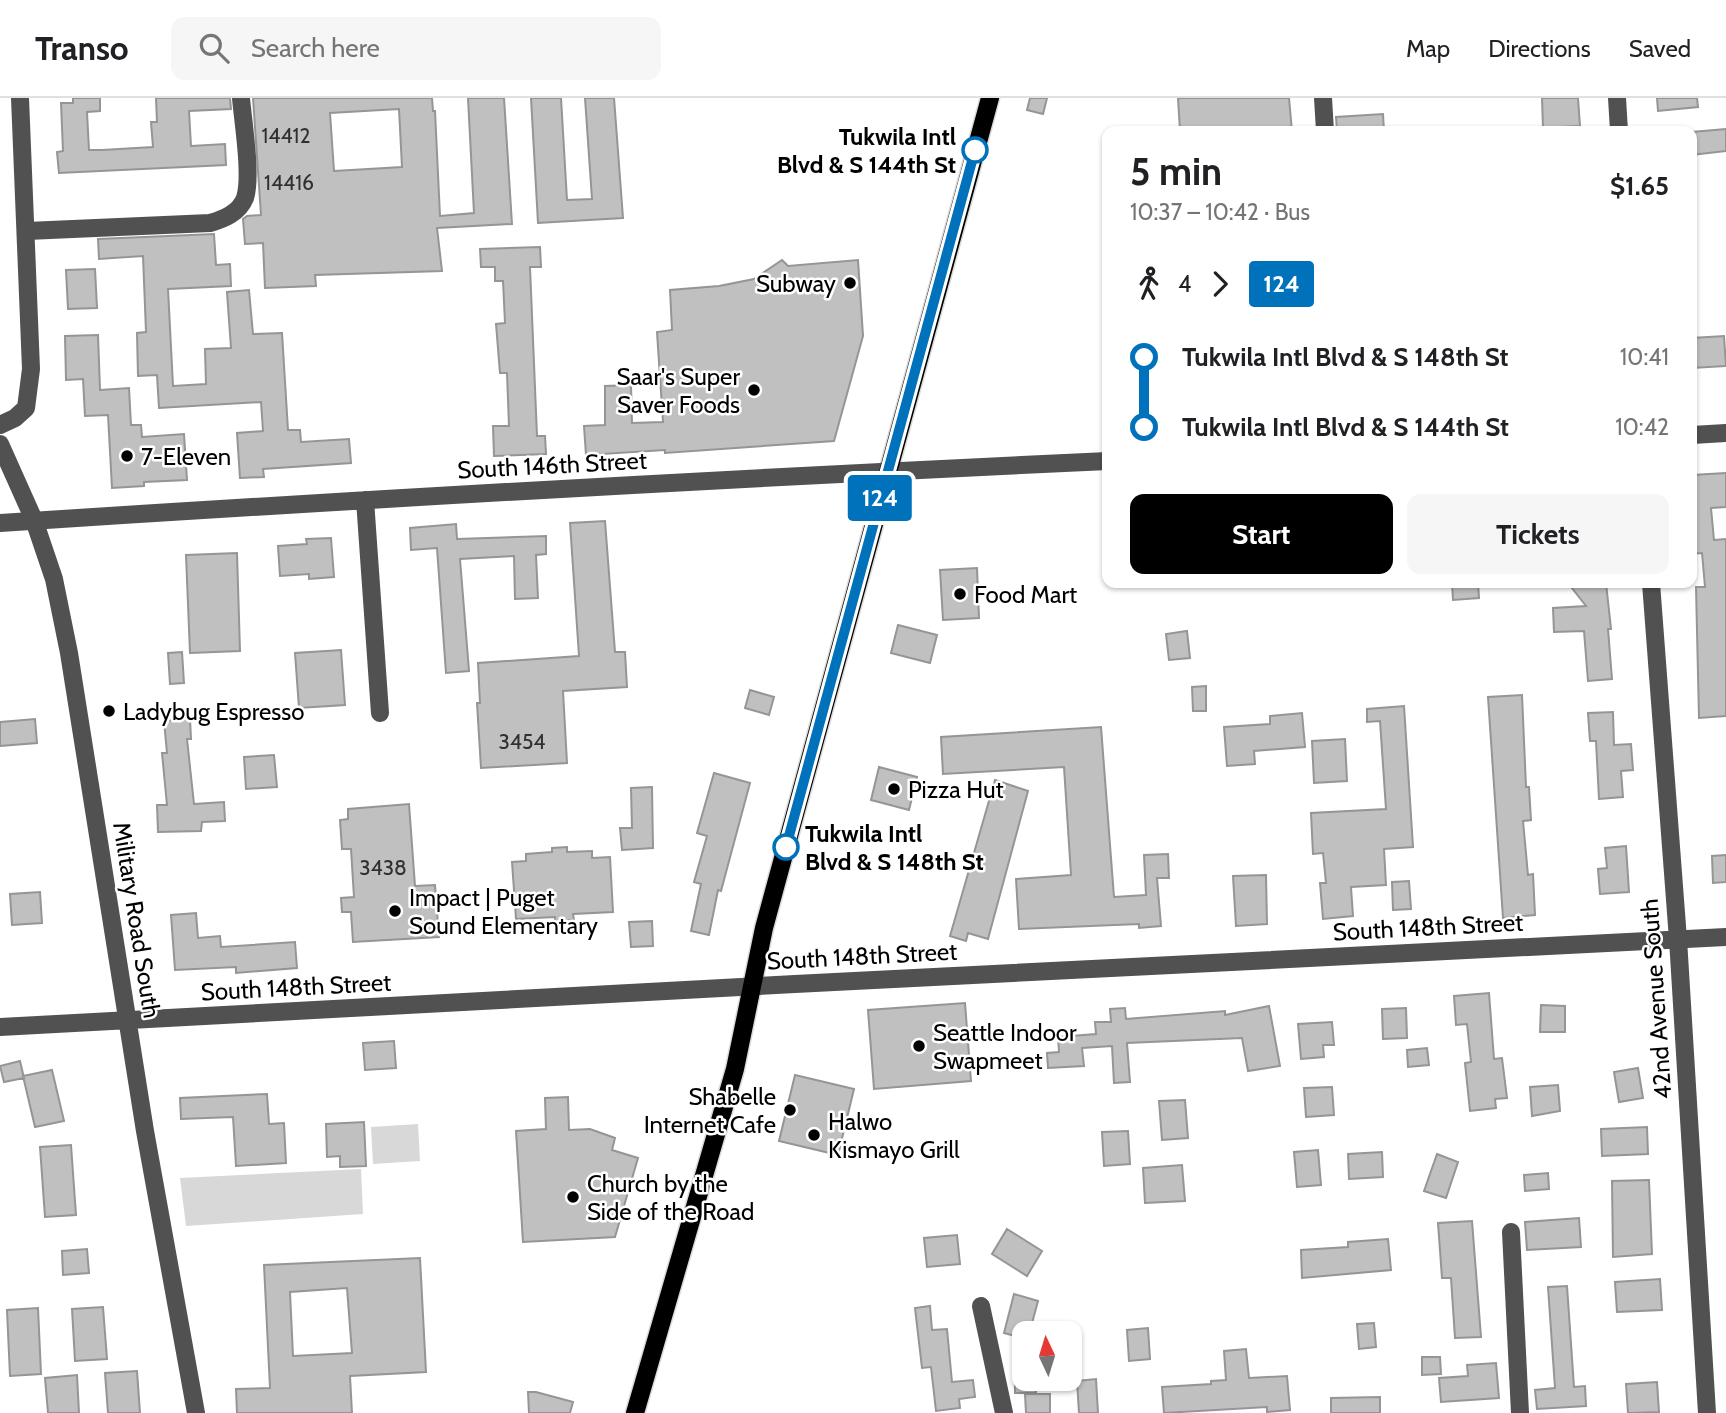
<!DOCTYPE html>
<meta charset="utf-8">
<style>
:root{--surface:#fff;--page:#f6f6f6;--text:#202124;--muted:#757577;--line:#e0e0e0;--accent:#000}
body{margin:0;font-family:Cabin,sans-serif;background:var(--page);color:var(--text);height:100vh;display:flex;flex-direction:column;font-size:26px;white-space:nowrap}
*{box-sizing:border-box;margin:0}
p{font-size:23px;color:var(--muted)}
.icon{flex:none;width:38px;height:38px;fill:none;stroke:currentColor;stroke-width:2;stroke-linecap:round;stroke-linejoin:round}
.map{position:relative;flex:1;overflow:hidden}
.panel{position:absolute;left:1102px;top:28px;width:595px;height:462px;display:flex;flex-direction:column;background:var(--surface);border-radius:14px;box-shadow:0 2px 5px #0004}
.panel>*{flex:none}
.badge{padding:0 14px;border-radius:5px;font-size:24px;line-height:46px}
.needle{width:46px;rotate:356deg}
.fabs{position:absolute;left:1012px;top:1223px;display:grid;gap:14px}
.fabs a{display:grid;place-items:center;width:70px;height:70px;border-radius:14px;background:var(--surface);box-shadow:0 2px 5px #0004;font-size:35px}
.map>.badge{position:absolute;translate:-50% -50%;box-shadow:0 0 0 4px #fff}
.legs{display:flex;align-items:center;gap:10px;height:77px;padding:0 28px;font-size:23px}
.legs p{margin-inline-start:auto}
.headline{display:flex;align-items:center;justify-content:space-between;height:119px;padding:0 28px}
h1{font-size:38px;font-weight:700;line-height:52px}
.action{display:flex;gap:14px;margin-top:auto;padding:14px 28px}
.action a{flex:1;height:80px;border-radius:14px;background:var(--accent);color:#fff;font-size:28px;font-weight:700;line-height:80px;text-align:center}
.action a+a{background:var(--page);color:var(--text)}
ul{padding:0 28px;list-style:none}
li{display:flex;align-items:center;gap:24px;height:70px;font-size:26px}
li i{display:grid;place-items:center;width:10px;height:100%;margin:0 9px;background:currentColor}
li i::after{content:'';width:18px;height:18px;margin:-9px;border:5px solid;border-radius:50%;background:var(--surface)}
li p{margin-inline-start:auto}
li:first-child i{background:linear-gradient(#0000 50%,currentColor 0)}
li:last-child i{background:linear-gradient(currentColor 50%,#0000 0)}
header{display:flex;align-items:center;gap:42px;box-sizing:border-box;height:98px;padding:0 35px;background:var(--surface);border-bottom:2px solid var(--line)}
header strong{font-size:33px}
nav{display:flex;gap:38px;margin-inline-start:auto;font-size:24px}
.search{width:490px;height:63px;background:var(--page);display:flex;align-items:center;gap:18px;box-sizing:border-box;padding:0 24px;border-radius:14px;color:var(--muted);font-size:26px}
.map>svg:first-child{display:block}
.green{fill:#d8d8d8}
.building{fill:#c0c0c0;stroke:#959595;stroke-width:2;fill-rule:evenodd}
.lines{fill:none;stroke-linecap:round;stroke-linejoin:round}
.major-casing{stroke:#dbdbdb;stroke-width:21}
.minor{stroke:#515151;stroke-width:18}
.major{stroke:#000;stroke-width:18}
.line-1-casing{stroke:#fff;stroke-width:16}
.line-1{stroke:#0072bc;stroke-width:10}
.stop-1-dot{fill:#fff;stroke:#0072bc;stroke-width:3.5}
.poi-dot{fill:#000;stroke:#fff;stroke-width:2.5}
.labels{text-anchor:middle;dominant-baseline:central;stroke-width:5;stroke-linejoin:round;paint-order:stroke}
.number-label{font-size:21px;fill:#303030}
.stop-label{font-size:24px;font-weight:bold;fill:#000;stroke:#fff;text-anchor:end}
.poi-label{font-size:24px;fill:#000;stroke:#fff;text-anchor:start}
.street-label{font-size:24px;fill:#000;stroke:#fff}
</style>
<header>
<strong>Transo</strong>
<div class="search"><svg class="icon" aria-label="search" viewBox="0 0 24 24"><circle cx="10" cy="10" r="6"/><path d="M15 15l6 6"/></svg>Search here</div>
<nav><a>Map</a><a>Directions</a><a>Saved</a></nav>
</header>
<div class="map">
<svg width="1726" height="1315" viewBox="0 0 1726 1315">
<rect width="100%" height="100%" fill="#fff"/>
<path class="green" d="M418,1026l2,37 -47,3 -2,-37z
M361,1071l2,45 -177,12 -6,-48z"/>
<path class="building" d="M73,0h27v13l-13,1 2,38h13l51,-3 -2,-25h6l-1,-24h74l1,11 -42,2 2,35 34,-2 1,21 -167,8 -2,-21 6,-1 -2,-48h12z
M253,0h179l1,13h2l5,105 34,-3 -6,-115h36l8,126 -75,4 5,43 -127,4 1,11 -51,2 -2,-45 -18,1 -2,-25 4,-3 14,-1zM399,11l3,58 -68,4 -4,-58z
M531,0h30l6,102 25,-1 -7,-101h29l9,120 -85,5z
M1030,0h17l-4,16 -16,-4z
M1178,0h111l3,33h-112z
M1542,0h36l2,28 -37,2z
M1657,0h40l1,9 -40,4z
M1383,16l1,17h-47l-1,-14z
M1726,31v22l-34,4v-23z
M214,136l2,31 14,-1 1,22 -63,3 5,97 33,-2 -1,-35 26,-1 -4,-56 22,-2 4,44 29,-1 6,97h12l1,12 48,-3 2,24 -88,6 1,8 -24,1 -3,-45 26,-2 -2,-29 -102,6 -2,-33 -19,1 -1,-43 9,-1 -3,-76 -44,3 -1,-20z
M540,149l1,20h-11l7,169h8l1,18 -52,2 -1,-30h16l-2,-53h-7l-4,-49 9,-1 -2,-42h-8v-14h-14l-1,-18z
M782,162l6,6 70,-6 5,76 -29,105 -169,12v-3l-79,5 -2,-29 21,-1v-39l26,-1 1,38 31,-1 -6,-90 15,-2 -2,-40 49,-4 35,-7z
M95,171l2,39 -29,1 -2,-39z
M98,237l2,55 29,-2 2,37h10l1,12 42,-3 3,46 -43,2v4l-32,2 -4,-73 -23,1 -2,-37 -17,1 -1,-44z
M1724,238l2,30 -34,2v-30z
M1726,375v34l-15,1 3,32 12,-1v177l-27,2 -3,-131h9l-3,-34 -10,1v-79z
M605,423l10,131h10l2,35 -64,4 4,72 -86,5 -4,-65h3l-2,-40 101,-7 -9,-133z
M456,426l1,15 89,-3v18l-10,1 2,43 -23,1 -1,-43 -54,3 9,112 -23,2 -9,-125 -26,2 -1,-22z
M331,440l3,39 -25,2v-5l-29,2 -2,-30 29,-2 -1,-5z
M237,455l3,98 -50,2 -4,-98z
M977,470l2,50 -36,2 -3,-50z
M1452,485h26l1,15 -26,2z
M1568,485h38l5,46h-3l4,50 -24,2 -4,-50 -30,1 -1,-24 33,-2z
M898,527l39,10 -7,28 -39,-10z
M1187,533l3,27 -21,2 -3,-26z
M341,552l4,55 -46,3 -4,-55z
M182,554l2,31 -14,1 -2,-31z
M1206,588v25h-13l-1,-24z
M750,592l24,7 -5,18 -24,-7z
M1522,597l4,92h3l2,33 -8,1 5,54 5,-1 2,41 -32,3 -15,-221z
M1404,608l9,141 -29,2 2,36 -35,2 2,29 -30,3 -3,-36h6l-3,-30 -10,1 -2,-41 75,-4 -6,-88 -13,1v-13z
M1613,614l1,33 17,-1 2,26 -12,1 2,26 -24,2 -3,-58h-6l-2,-28z
M1302,615l3,34 -51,4 1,13 -28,2 -3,-39 46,-3v-8z
M35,621l2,24 -37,3v-24z
M190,621l1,20h-4l7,65 30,-2 1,19 -23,1 -1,9 -43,1 -1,-27h10l-5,-52h5l-3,-32z
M1101,629l13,170 32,-2 -2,-40 24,-1 1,24h-12l4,48 -22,2v-4l-120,5 -3,-50 55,-4 -7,-108 -121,7 -2,-37z
M1345,641l2,42 -33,2 -2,-42z
M274,657l3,32 -31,2 -2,-32z
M879,669l38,10 -8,33 -38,-10z
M714,675l36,10 -29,108 -3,-1 -9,45 -18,-4 10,-47 -7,-2 13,-46 -10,-3z
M995,682l33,11 -40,148 -20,-6 -2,8 -16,-5z
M652,689l1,61 -31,2 -2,-22h12l-1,-40z
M409,706l6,82 20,-1 4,52 -86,5 -2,-30h-9l-1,-14 13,-1 -3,-48h-9l-2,-29 8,-1v-10z
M1626,748l3,46 -29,2 -2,-25 9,-1 -2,-20z
M567,749v5l25,-1v7l18,-1 3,55 -40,2 1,6 -19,1v-4l-39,2 -4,-57 14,-1v-7l26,-2v-4z
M1726,757v27l-13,1 -1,-27z
M1266,777l1,49 -31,2 -3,-50z
M1409,783l2,28 -18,1 -1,-28z
M40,794l2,31 -30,2 -2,-31z
M196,815l2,25 22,-2 1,11 74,-5 2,26 -61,5v-6l-61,3 -4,-55z
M652,823l1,25 -22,1 -2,-25z
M1489,895l5,66 8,-1 5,40 -12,1 1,9 -26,3 -5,-48 6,-1 -4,-38 -11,1 -2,-29z
M965,905l6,78 -97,8 -6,-79z
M1541,907l24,1v26h-25z
M1269,908l11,60 -32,5 -6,-33 -115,5 3,39 -16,1 -2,-37 -30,2 2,18 -36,2 -1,-15 12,-1 -1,-15 38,-3 -1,-12h16l-1,-13 15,-1 1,11 99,-8v4z
M1406,910l1,30 -24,1 -1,-30z
M1332,924l2,23h-11l1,12 -23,2 -3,-35z
M394,943l2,27 -31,2 -2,-27z
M1427,950l2,17 -21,2 -1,-17z
M20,963l4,17 -20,4 -4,-16z
M1638,970l5,30 -24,4 -5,-30z
M52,972l12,51 -29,6 -12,-51z
M795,977l59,14 -16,66 -59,-14z
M1558,987l2,26 -28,5 -2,-29z
M1332,989l2,28 -28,2 -2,-29z
M267,996l2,30 15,-1 2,40 -50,3 -3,-49 -52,2 -1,-21z
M568,999l1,33 21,-1 25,9 -3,12 26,8 -23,79 -92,5 -7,-111 30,-2 -1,-31z
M1185,1002l3,38 -26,2 -3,-39z
M364,1024l2,44 -26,1v-11l-13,1 -1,-33z
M1647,1029l1,27 -46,2 -1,-27z
M1128,1033l2,33 -26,2 -2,-34z
M71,1047l5,70 -31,2 -5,-70z
M1318,1052l3,35 -24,2 -3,-35z
M1382,1054l1,25 -34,2 -1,-25z
M1437,1056l21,8 -12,36 -22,-7z
M1182,1067l3,36 -40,2 -2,-35z
M1548,1075l1,16 -24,2 -1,-16z
M1649,1082l3,74 -39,3 -1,-76z
M1579,1120l2,29 -54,3 -2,-28z
M1472,1123l9,116 -26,1 -4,-60h-9l-4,-55z
M1007,1131l35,22 -15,25 -35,-22z
M957,1137l3,29 -33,3 -3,-29z
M1388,1141l3,31 -89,8 -1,-28 47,-3v-5z
M87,1151l2,24 -26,2 -1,-24z
M420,1160l6,114 -76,4 2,37h-115l-1,-24 34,-1 -6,-123zM347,1190l5,65 -59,3 -3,-64z
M1660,1181l2,31 -45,2 -2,-30z
M1567,1188l7,101 11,-1 1,20 -49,3 -2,-19 20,-2 -7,-101z
M1014,1196l24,7 -7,26 -8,-3 -4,13 -15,-4z
M930,1208l2,24 15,-1 5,53 21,-2 2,17 -16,2 1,9 -24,3 -5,-44 -9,1 -7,-60z
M103,1209l4,52 -32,2 -3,-52z
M38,1210l3,66 -31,2 -3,-66z
M1374,1225l2,24 -17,2 -2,-25z
M1148,1230l2,31 -21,2 -2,-31z
M1246,1251l3,29 38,-2 3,34 -23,2v-5l-103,6 -2,-26 49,-3v-3l15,-1 -2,-29z
M1422,1259h18l1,17 -19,1z
M1496,1265l3,35 -58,4 -2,-24 29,-2 -1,-11z
M137,1273l3,42h-32l-3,-40z
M77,1277l2,38h-31l-3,-35z
M1015,1281h20l1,14h-21z
M1096,1281l2,34h-19l-2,-32z
M1657,1284l2,30 -31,1 -2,-29z
M528,1294h8l37,10 -3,11h-41z
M1025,1296h25v19h-24z
M1380,1299v16h-49v-15z"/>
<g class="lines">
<defs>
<path id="major" d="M635,1315l100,-344 29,-141 226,-830"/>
</defs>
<use href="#major" class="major-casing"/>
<path class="minor" d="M1323,0l2,33
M1617,0l2,33
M27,133l183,-8c14,-4 29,-10 35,-25 7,-22 -2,-76 -4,-100
M0,327l15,-7 11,-10 5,-39 -11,-271
M1692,337l34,-2
M0,346l34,76 20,59 15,74 76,478 51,282
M365,402l15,213
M0,425c369,-24 738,-45 1108,-62
M1651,485l27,356 29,474
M0,929l795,-43 931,-47
M1511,1134l9,181
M981,1208l23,107"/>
<use href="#major" class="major"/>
</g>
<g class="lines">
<defs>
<path id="line-1" d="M786,749l189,-697"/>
</defs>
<use href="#line-1" class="line-1-casing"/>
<use href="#line-1" class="line-1"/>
</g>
<g class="stop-1-dot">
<circle cx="975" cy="52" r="12"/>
<circle cx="786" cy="749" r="12"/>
</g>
<g class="poi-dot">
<circle cx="850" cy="185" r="7"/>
<circle cx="754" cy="292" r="7"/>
<circle cx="127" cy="358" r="7"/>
<circle cx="960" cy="496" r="7"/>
<circle cx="109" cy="613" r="7"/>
<circle cx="894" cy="691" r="7"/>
<circle cx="395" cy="813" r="7"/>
<circle cx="919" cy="948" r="7"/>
<circle cx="790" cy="1012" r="7"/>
<circle cx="814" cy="1037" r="7"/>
<circle cx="573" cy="1099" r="7"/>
</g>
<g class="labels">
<g class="number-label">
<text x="286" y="37">14412</text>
<text x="289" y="84">14416</text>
<text x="522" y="643">3454</text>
<text x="383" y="769">3438</text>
</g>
<g class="stop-label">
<text x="956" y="38">Tukwila Intl<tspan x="956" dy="28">Blvd &amp; S 144th St</tspan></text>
<text x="805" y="735" text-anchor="start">Tukwila Intl<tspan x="805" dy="28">Blvd &amp; S 148th St</tspan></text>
</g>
<g class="poi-label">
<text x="836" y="185" text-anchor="end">Subway</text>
<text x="740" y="278" text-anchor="end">Saar's Super<tspan x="740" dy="28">Saver Foods</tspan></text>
<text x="141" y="358">7-Eleven</text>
<text x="974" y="496">Food Mart</text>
<text x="123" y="613">Ladybug Espresso</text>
<text x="908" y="691">Pizza Hut</text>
<text x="409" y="799">Impact | Puget<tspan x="409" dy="28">Sound Elementary</tspan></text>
<text x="933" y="934">Seattle Indoor<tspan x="933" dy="28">Swapmeet</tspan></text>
<text x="776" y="998" text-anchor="end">Shabelle<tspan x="776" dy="28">Internet Cafe</tspan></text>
<text x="828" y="1023">Halwo<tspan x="828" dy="28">Kismayo Grill</tspan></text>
<text x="587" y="1085">Church by the<tspan x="587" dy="28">Side of the Road</tspan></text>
</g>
<g class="street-label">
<text transform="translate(552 367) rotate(-3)">South 146th Street</text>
<text transform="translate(137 822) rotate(81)">Military Road South</text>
<text transform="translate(1428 829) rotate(-3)">South 148th Street</text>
<text transform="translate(862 858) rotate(-3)">South 148th Street</text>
<text transform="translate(296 889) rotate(-3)">South 148th Street</text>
<text transform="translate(1656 901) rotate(-94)">42nd Avenue South</text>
</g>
</g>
</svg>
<div class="fabs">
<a><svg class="needle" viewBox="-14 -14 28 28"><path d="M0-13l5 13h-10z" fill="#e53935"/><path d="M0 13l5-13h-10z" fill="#757577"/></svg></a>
</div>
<b class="badge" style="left:880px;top:400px;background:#0072bc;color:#fff">124</b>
<section class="panel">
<div class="headline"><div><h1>5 min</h1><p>10:37 – 10:42 · Bus</p></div><b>$1.65</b></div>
<div class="legs"><svg class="icon" aria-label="walk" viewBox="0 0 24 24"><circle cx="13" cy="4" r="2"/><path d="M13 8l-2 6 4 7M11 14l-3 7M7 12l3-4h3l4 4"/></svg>4<svg class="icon" aria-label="forward" viewBox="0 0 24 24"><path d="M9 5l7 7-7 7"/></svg><b class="badge" style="background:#0072bc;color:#fff">124</b></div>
<ul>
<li><i style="color:#0072bc"></i><b>Tukwila Intl Blvd &amp; S 148th St</b><p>10:41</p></li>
<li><i style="color:#0072bc"></i><b>Tukwila Intl Blvd &amp; S 144th St</b><p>10:42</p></li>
</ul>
<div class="action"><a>Start</a><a>Tickets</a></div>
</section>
</div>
